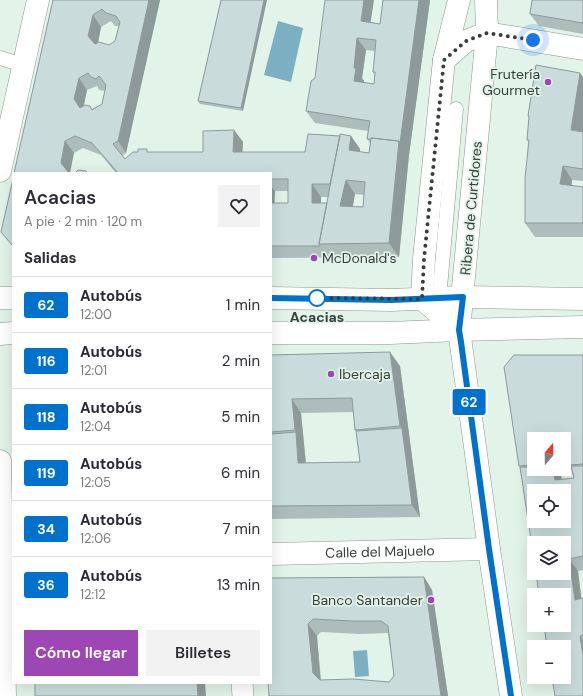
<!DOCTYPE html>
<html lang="es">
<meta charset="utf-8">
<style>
:root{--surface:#fff;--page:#f2f2f3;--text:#2b2b33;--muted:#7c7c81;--line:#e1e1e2;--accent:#9d47b4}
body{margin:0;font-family:"DM Sans",sans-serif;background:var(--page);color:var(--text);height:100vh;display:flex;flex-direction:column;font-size:15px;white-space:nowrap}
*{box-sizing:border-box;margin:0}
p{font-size:13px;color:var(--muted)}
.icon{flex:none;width:22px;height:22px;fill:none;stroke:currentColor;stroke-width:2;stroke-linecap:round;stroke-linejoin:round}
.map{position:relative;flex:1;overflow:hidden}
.drawer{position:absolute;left:12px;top:172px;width:260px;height:512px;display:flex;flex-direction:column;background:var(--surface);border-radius:0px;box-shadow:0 4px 16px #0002}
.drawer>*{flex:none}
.badge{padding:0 8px;border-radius:3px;font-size:14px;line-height:26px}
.needle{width:26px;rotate:20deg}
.buttons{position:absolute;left:527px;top:432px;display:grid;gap:8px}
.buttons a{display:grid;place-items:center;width:44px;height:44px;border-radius:0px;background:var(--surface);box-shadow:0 4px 16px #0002;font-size:20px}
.you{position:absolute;width:20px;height:20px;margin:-10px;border:3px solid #fff;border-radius:50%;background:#1a73e8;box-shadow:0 0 0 6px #1a73e833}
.map>.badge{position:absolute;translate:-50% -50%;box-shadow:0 0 0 2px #fff}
h2{padding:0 12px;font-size:15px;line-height:36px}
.round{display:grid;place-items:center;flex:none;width:42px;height:42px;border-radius:0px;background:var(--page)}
.overview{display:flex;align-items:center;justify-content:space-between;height:68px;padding:0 12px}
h1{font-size:19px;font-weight:600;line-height:30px}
.cta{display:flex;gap:8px;margin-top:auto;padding:8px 12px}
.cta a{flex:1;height:46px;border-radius:0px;background:var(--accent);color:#fff;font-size:16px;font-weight:600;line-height:46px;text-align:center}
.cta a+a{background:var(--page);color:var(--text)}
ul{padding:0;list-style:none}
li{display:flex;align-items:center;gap:12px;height:56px;padding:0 12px;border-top:1px solid var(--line)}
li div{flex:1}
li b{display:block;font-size:15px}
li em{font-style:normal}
li .badge{min-width:44px;font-weight:700;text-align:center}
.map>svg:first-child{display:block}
.water{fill:#7dafc2}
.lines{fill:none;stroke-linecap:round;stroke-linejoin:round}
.service-casing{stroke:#8a9990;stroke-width:15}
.pedestrian-casing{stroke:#8a9990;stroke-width:22}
.minor-casing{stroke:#8a9990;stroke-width:23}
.tertiary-casing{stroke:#8a9990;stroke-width:23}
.secondary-casing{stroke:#8a9990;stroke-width:23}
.service{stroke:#fff;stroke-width:14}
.pedestrian{stroke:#fff;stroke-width:21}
.minor{stroke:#fff;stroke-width:22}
.tertiary{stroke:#fff;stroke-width:22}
.secondary{stroke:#fff;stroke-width:22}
.wall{fill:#adbdbc;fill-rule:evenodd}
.shaded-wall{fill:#8d9a99}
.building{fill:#c9dcdb;stroke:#8d9a99;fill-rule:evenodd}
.line-casing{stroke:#fff;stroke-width:9}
.line{stroke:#0072ce;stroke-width:6}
.walk{stroke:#383f3b;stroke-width:4;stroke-dasharray:0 7.2}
.poi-dot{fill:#9d47b4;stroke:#e2f3e9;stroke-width:1.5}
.stop-dot{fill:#fff;stroke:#0072ce;stroke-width:2}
.labels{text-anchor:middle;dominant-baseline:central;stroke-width:3.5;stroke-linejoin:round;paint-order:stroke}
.poi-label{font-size:14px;fill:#383f3b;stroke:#e2f3e9;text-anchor:end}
.street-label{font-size:14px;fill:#383f3b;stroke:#e2f3e9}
.stop-label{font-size:14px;font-weight:bold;fill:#383f3b;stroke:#e2f3e9}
</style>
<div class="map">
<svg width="583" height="696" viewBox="0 0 583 696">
<rect width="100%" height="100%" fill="#e2f3e9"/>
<path class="water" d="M278,21l25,7 -12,54 -27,-7z
M367,650l2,26 -14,1 -2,-26z"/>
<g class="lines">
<defs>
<path id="service" d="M0,58l23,7
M439,299l17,-190"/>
<path id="pedestrian" d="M242,683l1,13"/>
<g id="minor">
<path d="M444,60l22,-19 21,-8 96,16"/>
<path d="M0,171l38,-171"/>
<path d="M0,461l5,235"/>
<path id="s1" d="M271,554l218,-5"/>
</g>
<path id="tertiary" d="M459,0l-15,60 -20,199 -2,40 37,31
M486,0l1,33 -28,297 30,219 22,147"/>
<path id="secondary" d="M0,298h13
M271,298l120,2 72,-3 120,2
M271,333h119l69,-3 124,-3
M0,334l13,-1"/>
</defs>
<use href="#service" class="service-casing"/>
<use href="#pedestrian" class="pedestrian-casing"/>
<use href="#minor" class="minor-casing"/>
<use href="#tertiary" class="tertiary-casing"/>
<use href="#secondary" class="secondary-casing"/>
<use href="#service" class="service"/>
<use href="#pedestrian" class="pedestrian"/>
<use href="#minor" class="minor"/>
<use href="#tertiary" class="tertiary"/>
<use href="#secondary" class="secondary"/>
</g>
<path class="wall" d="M53,0h107l-34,153 -4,3 3,3 23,-7h55l31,-22 9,12 -1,10h63l35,-16h11l9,13v3l9,1 1,-10 -3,-4 1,-8 -53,-8 -9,-12 9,-33 56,-56 9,2 3,-24h47l-21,155 -10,102 -128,1v-85h-155l-15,-18 -18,-7 -9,5 -60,20zM111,21l4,5h4l-4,15 -6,4 -11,-2 3,-16zM366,50l9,1 -2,21 2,3 -1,9 -10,-1v-2l-2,-3zM97,86l2,4 6,1 -3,13 -10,5 -8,-3 3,-16zM275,191h13v12h-14zM355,194l9,1 -1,12 -10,-1zM321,197h7l-1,6h-6z
M221,0l22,111 -43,-7 -2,-3z
M583,0v34l-44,-8 -9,-12z
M580,73l3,4v104l-11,-1v6l11,1v50h-48l-10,-14 3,-81 -1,-2 2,-22 -1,-2z
M271,355l129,11 20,151 -149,2zM353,412l2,18 1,1 4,31 -54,1 -5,-50z
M514,355h69v215l-5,1 3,27h2v98h-28l-3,-19h12v-30h-17l-3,-22h20v-30h-25l-3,-22h28v-30h-30v16l-14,-92 -1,-1 -15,-99zM534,439h30v23l5,-1 5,17 -13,1 -1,-10h-26zM534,491h30v30h-30z
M424,577l8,13 16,106h-179l2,-118zM321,632l39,2 28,-1 6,43 -5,6 -68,-2 -4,-44z"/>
<path class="shaded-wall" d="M149,0h11l-34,153 -8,-12z
M264,0h3l-24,111 -2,-3z
M364,0h10l-5,33 -8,-12z
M419,0h11l-21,155 -10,102 -10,-14 10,-102z
M93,15l8,12 -4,21 -9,-12z
M357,38l9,12 -4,28 2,3 -2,13 -8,-13v-13z
M580,73l3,4v55l-12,-2z
M79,78l8,12 -5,22 -8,-13z
M234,130l9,12 -1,22 -9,-12z
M351,136l9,13 -1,15 -10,-13z
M65,141l9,12 -4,20h-2l-7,-10z
M563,166l9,14 -2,18 -10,-14z
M346,180l9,14 -5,26 -10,-14z
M312,184l9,13v18l-9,-12z
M271,186l4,5 -1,25 -3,-5z
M390,352l10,14 20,151 -8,-12 -10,-77 -2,-2z
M292,399l9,14 6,63 -9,-13 -2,-31 -1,-2z
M553,469h7l4,22 -9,-11z
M569,559l9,12 5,41 -8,-12z
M424,577l8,13 16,106h-7z
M308,624l9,12 4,50 -8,-13z
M580,636l3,4v15z
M197,683h8l1,13h-8z"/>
<path class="building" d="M53,0h96l-31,141 -5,3 12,15 8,-7h5v-3h9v3h56v-21l31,-1 -1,22h72l3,-18 32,2 -10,48h-18v19h15l-8,41 1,2h-49v-43h17v-24h-17v-6h-153l-26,-30 -17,-7 -10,5 -4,22 8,10h-55zM102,9l4,4 10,3 4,6 -5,19 -6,4 -10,-3 -4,2 -7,-8 5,-21zM88,73l3,4 5,2 3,-3 7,9 -4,19 -10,6 -2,-4 -5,-1 -5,3 -6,-9 5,-21z
M221,0h43l-23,108 -43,-7z
M325,0h39l-3,21 19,3 3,-24h36l-19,143 -1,-2 -28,-3v1h-4l3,-18 -64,-10 5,-30 4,-3zM357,38l19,2 -3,32h2l-1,12 -20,-3 2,-13h-2z
M532,0h51v23l-53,-9z
M536,65l44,8 -9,57 12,2v37l-20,-3 -3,18 23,3v36h-58v-45l4,-38h-2l2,-24h-1z
M340,134l11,2 -2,14 20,3 2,-15 28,3 -10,102 -70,1zM346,180l19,2 -2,25 -23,-1z
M78,170l8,1 2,2h-13z
M13,179v66h-1l-11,-13z
M390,352l10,74 -45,4 -3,-32 -60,1 3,31 -24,2v-77z
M514,355h69v109l-13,1 -3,-19 -3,1v-8h-30v26l-15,1 -15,-99z
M402,428l10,77 -141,1v-72l25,-2 2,31 62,-1 -4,-31z
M571,466h12v90l-14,3 6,41 8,-2v37l-3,1 3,19v41h-28l-3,-19h12v-30h-17l-3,-22h20v-30h-25l-3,-22h28v-30h-30v16l-14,-92h14v2h19l2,11 19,-2zM534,491h30v30h-30z
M424,577l17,119h-172l-1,-13h3v-105zM313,619l39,2h29l7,5 6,50 -5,6 -36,-3 -33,1 -7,-7 -5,-49z
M35,683h162l1,13h-163z"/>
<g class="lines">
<defs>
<path id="line" d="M271,298l120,2 72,-3 -4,33 2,12 28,207 22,147"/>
</defs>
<use href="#line" class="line-casing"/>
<use href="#line" class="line"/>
<path class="walk" d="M317,298l105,1 2,-40 20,-199 22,-19 21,-8 46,7"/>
</g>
<g class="poi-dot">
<circle cx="548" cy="82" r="4"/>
<circle cx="314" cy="258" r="4"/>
<circle cx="331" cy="374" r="4"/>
<circle cx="431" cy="600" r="4"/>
</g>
<circle class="stop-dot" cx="317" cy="298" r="8"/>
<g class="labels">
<g class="poi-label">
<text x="540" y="74">Frutería<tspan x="540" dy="16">Gourmet</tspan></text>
<text x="322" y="258" text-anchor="start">McDonald's</text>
<text x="339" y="374" text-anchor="start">Ibercaja</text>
<text x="423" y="600">Banco Santander</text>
</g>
<g class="street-label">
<text transform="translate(471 208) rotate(-85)">Ribera de Curtidores</text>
<text stroke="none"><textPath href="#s1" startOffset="109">Calle del Majuelo</textPath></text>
</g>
<g class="stop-label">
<text x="317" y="317">Acacias</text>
</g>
</g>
</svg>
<div class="buttons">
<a><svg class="needle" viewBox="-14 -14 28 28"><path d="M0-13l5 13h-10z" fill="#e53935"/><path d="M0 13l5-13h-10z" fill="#7c7c81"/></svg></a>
<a><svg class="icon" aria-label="locate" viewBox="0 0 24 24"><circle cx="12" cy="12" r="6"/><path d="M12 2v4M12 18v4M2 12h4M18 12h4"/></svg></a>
<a><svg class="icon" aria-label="layers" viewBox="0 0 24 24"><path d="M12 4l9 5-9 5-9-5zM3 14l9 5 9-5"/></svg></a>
<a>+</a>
<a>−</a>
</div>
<div class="you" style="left:533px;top:40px"></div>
<b class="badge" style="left:469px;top:402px;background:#0072ce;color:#fff">62</b>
<section class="drawer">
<div class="overview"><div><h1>Acacias</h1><p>A pie · 2 min · 120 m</p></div><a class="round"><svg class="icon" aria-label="heart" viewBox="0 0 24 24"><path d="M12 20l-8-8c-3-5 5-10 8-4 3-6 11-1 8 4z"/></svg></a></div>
<h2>Salidas</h2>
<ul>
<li><span class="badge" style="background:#0072ce;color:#fff">62</span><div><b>Autobús</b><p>12:00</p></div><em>1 min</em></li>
<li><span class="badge" style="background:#0072ce;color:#fff">116</span><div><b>Autobús</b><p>12:01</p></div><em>2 min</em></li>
<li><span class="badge" style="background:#0072ce;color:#fff">118</span><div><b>Autobús</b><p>12:04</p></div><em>5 min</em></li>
<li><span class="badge" style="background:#0072ce;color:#fff">119</span><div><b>Autobús</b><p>12:05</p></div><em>6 min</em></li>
<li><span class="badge" style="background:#0072ce;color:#fff">34</span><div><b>Autobús</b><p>12:06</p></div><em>7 min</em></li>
<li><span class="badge" style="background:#0072ce;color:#fff">36</span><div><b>Autobús</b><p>12:12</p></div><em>13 min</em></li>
</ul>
<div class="cta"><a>Cómo llegar</a><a>Billetes</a></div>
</section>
</div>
